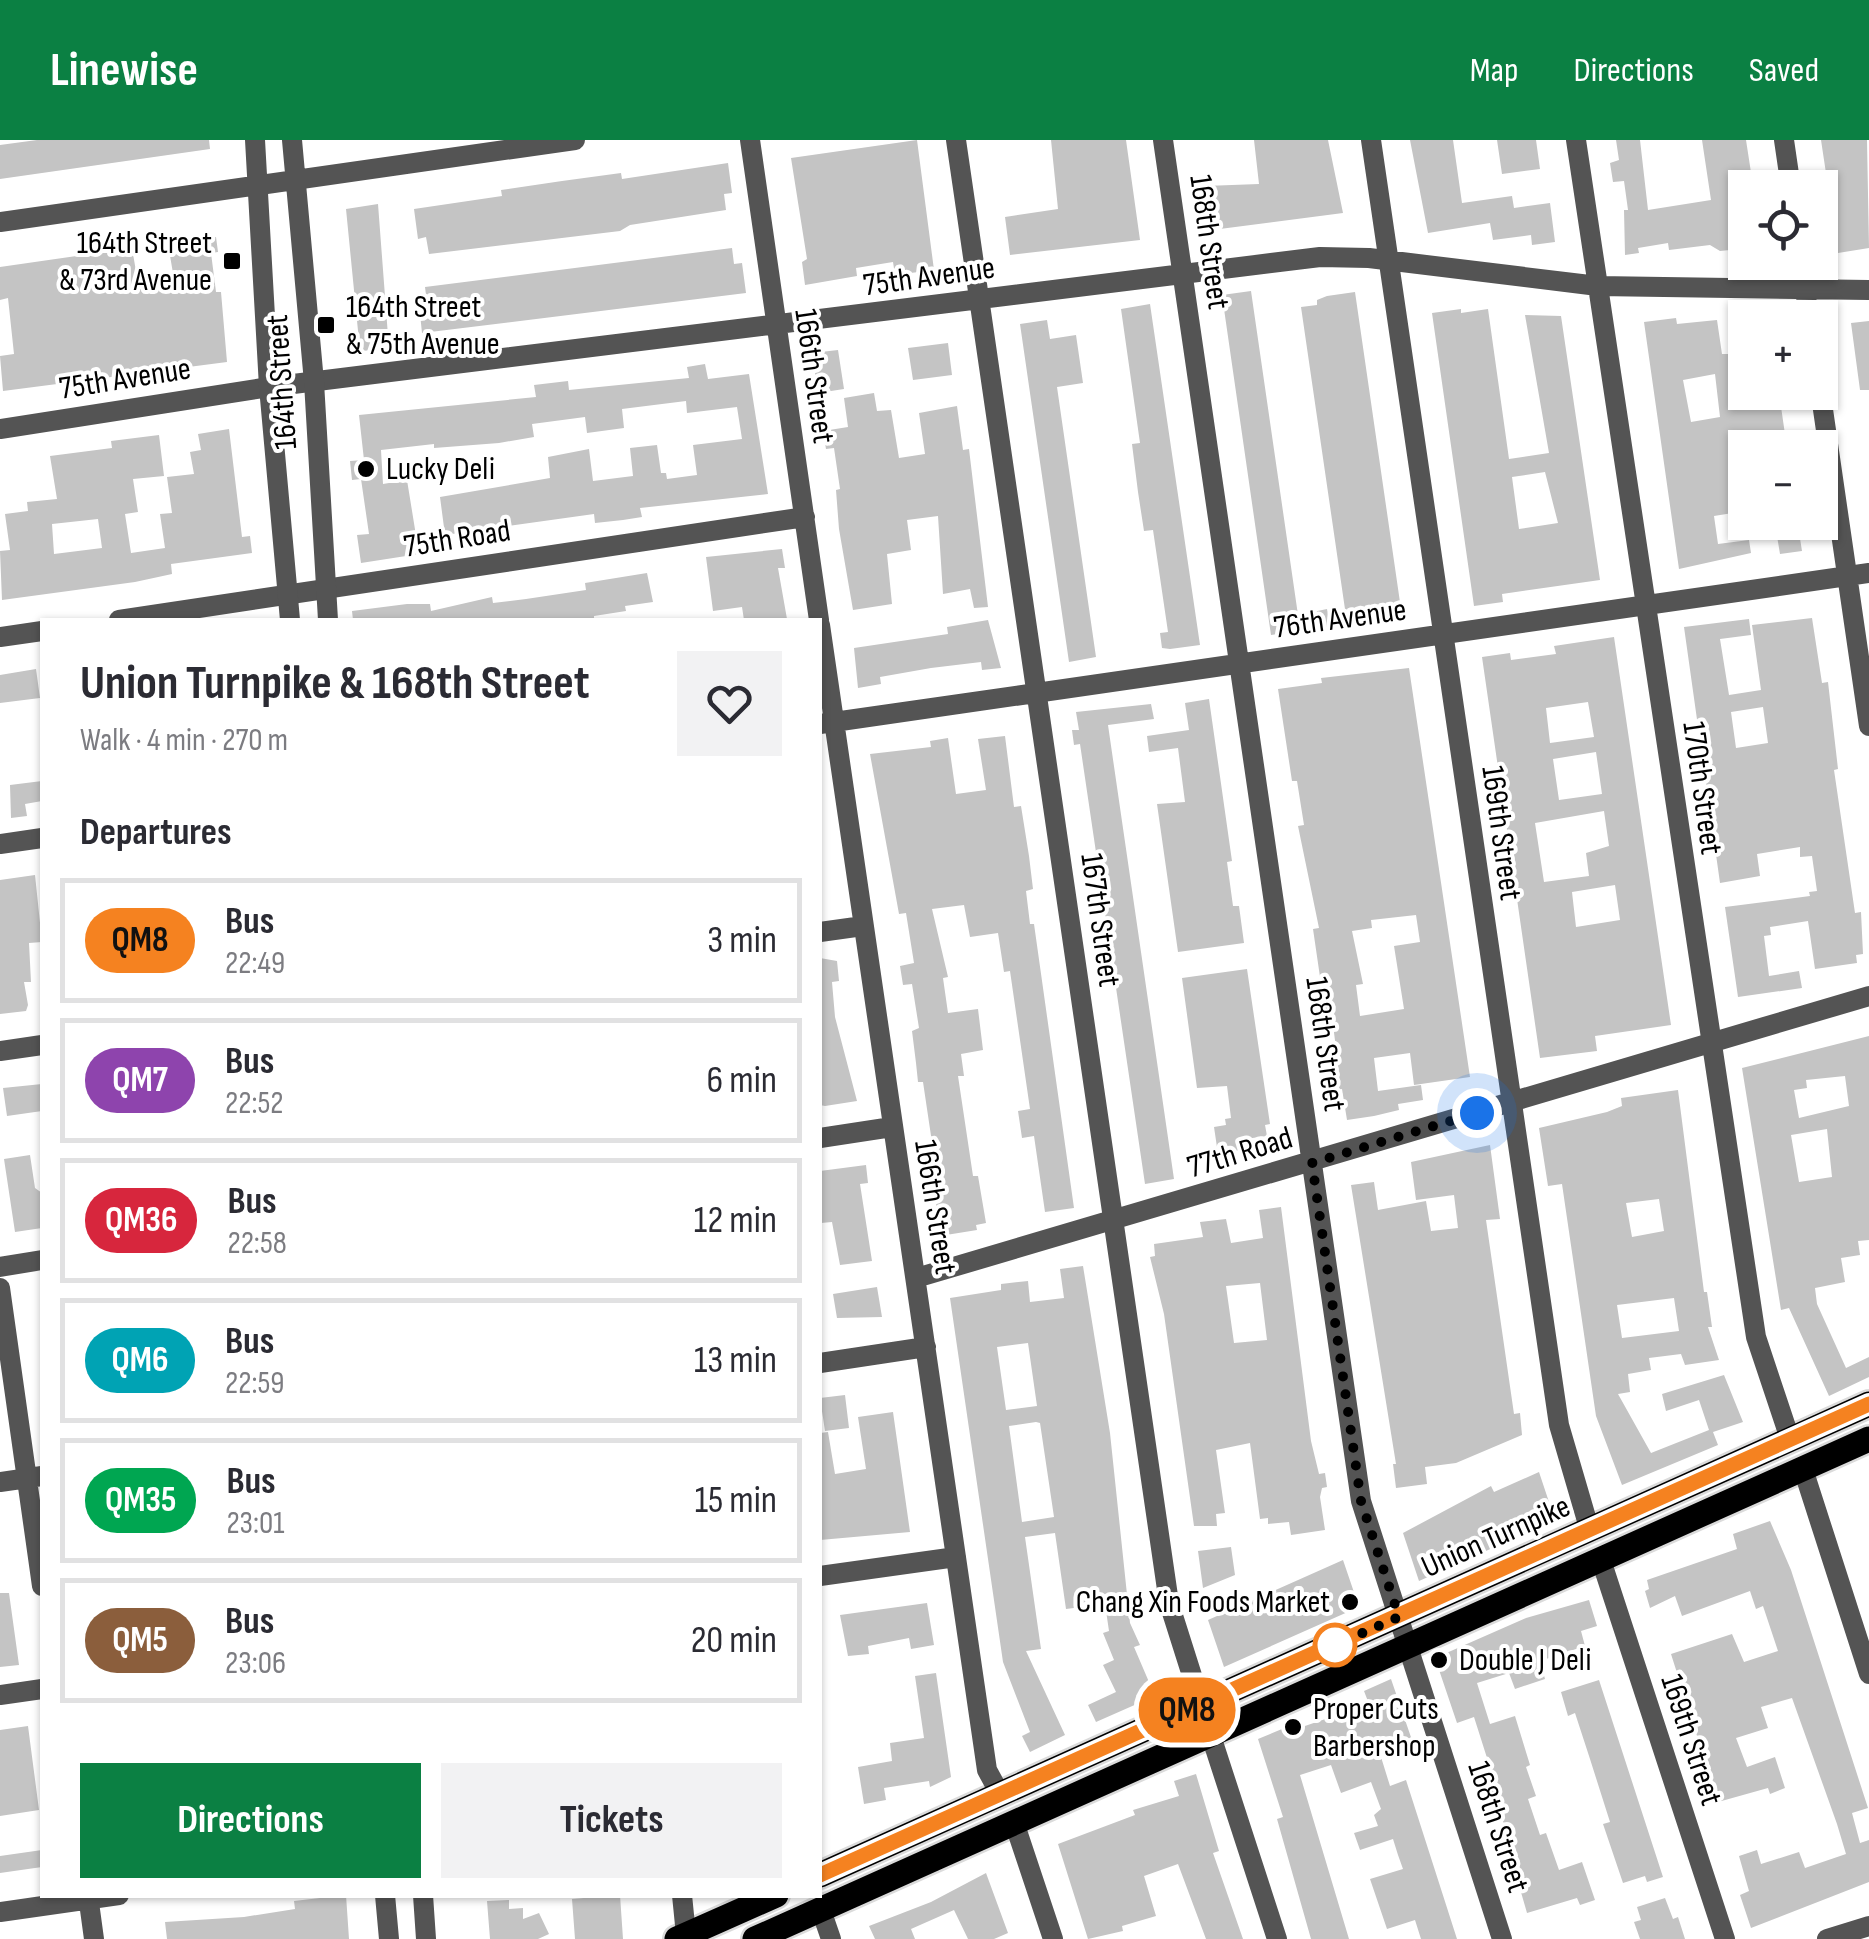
<!DOCTYPE html>
<meta charset="utf-8">
<style>
:root{--surface:#fff;--page:#f2f2f3;--text:#2b2b33;--muted:#7c7c81;--line:#e1e1e2;--accent:#0b8043}
body{margin:0;font-family:"Sofia Sans Condensed",sans-serif;background:var(--page);color:var(--text);height:100vh;display:flex;flex-direction:column;font-size:38px;white-space:nowrap}
*{box-sizing:border-box;margin:0}
p{font-size:32px;color:var(--muted)}
.icon{flex:none;width:55px;height:55px;fill:none;stroke:currentColor;stroke-width:2;stroke-linecap:round;stroke-linejoin:round}
.map{position:relative;flex:1;overflow:hidden}
.drawer{position:absolute;left:40px;top:478px;width:782px;height:1280px;display:flex;flex-direction:column;background:var(--surface);border-radius:0px;box-shadow:0 2px 8px #0004}
.drawer>*{flex:none}
.badge{padding:0 20px;border-radius:32px;font-size:35px;line-height:65px}
.controls{position:absolute;left:1728px;top:30px;display:grid;gap:20px}
.controls a{display:grid;place-items:center;width:110px;height:110px;border-radius:0px;background:var(--surface);box-shadow:0 2px 8px #0004;font-size:50px}
.you{position:absolute;width:50px;height:50px;margin:-25px;border:8px solid #fff;border-radius:50%;background:#1a73e8;box-shadow:0 0 0 15px #1a73e833}
.map>.badge{position:absolute;translate:-50% -50%;box-shadow:0 0 0 5px #fff}
h2{padding:0 40px;font-size:38px;line-height:90px}
.round{display:grid;place-items:center;flex:none;width:105px;height:105px;border-radius:0px;background:var(--page)}
.overview{display:flex;align-items:center;justify-content:space-between;height:170px;padding:0 40px}
h1{font-size:48px;font-weight:700;line-height:75px}
.primary-button{display:flex;gap:20px;margin-top:auto;padding:20px 40px}
.primary-button a{flex:1;height:115px;border-radius:0px;background:var(--accent);color:#fff;font-size:40px;font-weight:700;line-height:115px;text-align:center}
.primary-button a+a{background:var(--page);color:var(--text)}
ul{padding:0;list-style:none}
li{display:flex;align-items:center;gap:30px;height:125px;margin:0 20px 15px;padding:0 20px;border:5px solid var(--line);border-radius:0px}
li div{flex:1}
li b{display:block;font-size:38px}
li em{font-style:normal}
li .badge{min-width:110px;font-weight:700;text-align:center}
header{display:flex;align-items:center;gap:60px;box-sizing:border-box;height:140px;padding:0 50px;background:var(--accent);color:#fff}
header strong{font-size:48px}
nav{display:flex;gap:55px;margin-inline-start:auto;font-size:35px}
.map>svg:first-child{display:block}
.building{fill:#c4c4c4;fill-rule:evenodd}
.lines{fill:none;stroke-linecap:round;stroke-linejoin:round}
.primary-casing{stroke:#dbdbdb;stroke-width:30}
.minor{stroke:#545454;stroke-width:20}
.tertiary{stroke:#545454;stroke-width:20}
.primary{stroke:#000;stroke-width:25}
.line-casing{stroke:#fff;stroke-width:22}
.line{stroke:#f58220;stroke-width:15}
.walk{stroke:#000;stroke-width:10;stroke-dasharray:0 18}
.poi-dot{fill:#000;stroke:#fff;stroke-width:4}
.stop-dot{fill:#fff;stroke:#f58220;stroke-width:5}
.labels{text-anchor:middle;dominant-baseline:central;stroke-width:8;stroke-linejoin:round;paint-order:stroke}
.street-label{font-size:32px;fill:#000;stroke:#fff}
.poi-label{font-size:32px;fill:#000;stroke:#fff;text-anchor:start}
</style>
<header>
<strong>Linewise</strong>
<nav><a>Map</a><a>Directions</a><a>Saved</a></nav>
</header>
<div class="map">
<svg width="1869" height="1799" viewBox="0 0 1869 1799">
<rect width="100%" height="100%" fill="#fff"/>
<path class="building" d="M37,0h172l1,9 -210,30v-34z
M917,0l17,130 -39,5 -2,-13 -37,6 1,8 -52,9 -3,-23 5,-3 -16,-101z
M1051,0h75l14,100 -130,15 -5,-38 53,-8z
M1254,0h74l15,73 -131,17 -7,-44 54,-2z
M1410,0h43l9,63 50,-7 2,12 36,-5 5,39 -23,3 -1,-10 -38,5 -3,-17 -62,10z
M1497,0h39l4,29 -38,5z
M1616,0h24l8,70 63,-10 -9,-60h44l6,39 -7,2v72l-14,2 -1,-5 -10,1 -10,-6 -41,5 -1,-7 -30,5 1,5 -14,2 -1,-45h4l-4,-29 -11,1 -3,-19 9,-3z
M1821,0h46l2,108 -31,5z
M728,23l4,30 -8,1 2,16 -96,15 -10,6 -191,23 -3,-17 -8,2 -4,-30 88,-13 -1,-6 61,-9 59,-8 1,6z
M378,64l11,145 -29,2 -14,-142z
M216,97l2,15 -7,1 5,39h5l6,70 -224,29 -3,-35 14,-2 -6,-56 -8,2v-33l132,-19 6,35 36,-4 -6,-35z
M732,108l2,16 8,-1 4,30 -324,40 -3,-29 8,-1 -2,-16z
M1251,151l47,324 29,-6 3,18 -59,8 -49,-340z
M1355,152l47,324 -28,4 -1,-6 -27,2 -45,-309 16,-2v-5l10,-4z
M1150,164l50,341 -30,4 -8,-1 -2,-15 8,-1 -15,-102 -9,1 -6,-39 -6,-48 8,-1 -19,-134z
M1461,169v4l27,-4 21,150 40,-6 -24,-138 36,1 39,264 -98,14 1,8 -29,4 -42,-293zM1545,332l13,51 -39,6 -7,-52z
M1676,178l1,6 40,-4 5,34h7l3,36 4,-1 2,10 41,-6 8,55h-42v63l-31,5 4,28 31,-4 2,13 -72,16 -35,-247zM1715,234l5,43 -29,5 -8,-42z
M1047,180l3,19 26,-4 7,48 -26,4 39,270 -27,5 -49,-338z
M1869,181v69h-9l-9,-67z
M948,203l4,32 -39,5 -5,-32z
M838,210l6,39 -26,4 -6,-40z
M705,224l3,15 41,-5 19,120 -128,14 2,9 -19,3 -28,3 -1,-9 -149,21 -5,-38 110,-19 -2,-21 41,-8 4,32 40,-5 -3,-28 27,-3 4,28h5l1,6 30,-4 -4,-30 49,-6 -5,-32 -50,6 -1,-12 -64,8 2,19 -37,5 -2,-16 -53,7 2,13 -35,6 -65,5v-4l-53,6 2,34 24,-4 12,74 -58,9 -4,-28 12,-1 -8,-55 -9,1 -2,-19 14,-1 -5,-45 177,-18 -2,-12 34,-4 1,9 120,-12 -2,-11z
M874,253l3,18 14,-1 8,48 26,-4 -6,-41 38,-7 6,44 6,-1 19,158 -14,1 -4,-19 -27,5 -5,-78 -31,4 4,30 -24,4 5,50 -39,6 -14,-81 -3,-39 4,-1 -6,-41 -8,1 -3,-18 25,-4 -4,-29z
M229,289l13,108 8,-1 2,17 -81,11 1,10 -37,8 -133,18 -2,-49 10,-1 -5,-36 23,-3 -1,-9 30,-3 -7,-43 62,-8 -1,-7 48,-6 5,41 -31,3 5,33 -13,2 6,39 34,-5 -5,-34 12,-1 -5,-36 27,-3 -4,-22 11,-2 -3,-16zM98,379l4,29 -48,6 -2,-30z
M1798,386l4,25 -22,3 -4,-24z
M782,409l3,19h-7l9,51 -43,1 -2,-13 -29,4 -7,-54z
M647,433l6,29 -28,4 1,5 -32,5v4h-241l-1,-9 55,-7h23l1,7 61,-14 1,6 33,-4 60,-9 -1,-7z
M1812,478l10,65 6,-1 10,87 -4,1 21,143 6,-1 2,42 -7,1 1,8 -42,6 -7,-48 -38,6 1,8 -7,1 5,40 30,-5 3,17 -64,9 -13,-90 85,-11 -1,-4 8,-1 -5,-35 -12,1v-10l-43,7 3,22 -40,7 -36,-256 65,-8 2,16 -31,4 9,56 32,-5 -9,-65zM1763,567l5,36 -32,5 -5,-36z
M988,480l13,48 -19,2 -1,-8 -50,6 -51,9 1,7 -23,4 -4,-40 94,-14 -1,-7z
M1614,497l57,388 -76,11 2,15 -57,7 -58,-401 28,-4 1,7 45,-6 -2,-8zM1588,562l6,35 -44,6 -4,-35zM1596,612l6,42 -43,6 -6,-41zM1604,671l5,35 -23,7 3,23 -45,6 -9,-59zM1615,745l5,35 -44,7 -4,-35z
M1409,528l61,409 -56,8 -4,-32 -36,5 4,33 43,-6 2,15 -25,4 1,6 -25,6 -27,4 -5,-31 -5,1 -3,-26h4l-6,-47 -6,1 -13,-89 6,-1 -21,-102 6,-1 -7,-44h-5l-14,-92 44,-6 -1,-5zM1416,775l4,27 -26,4 10,63 -44,7 -4,-31 7,-1 -11,-53 20,-3 -1,-8z
M36,529l4,29 -40,5v-28z
M1209,559l23,162 -5,1 6,44h6l5,37 -66,9 -21,-148 28,-2 -7,-54 -29,4 -2,-16 42,-6 -4,-27z
M1151,564l3,15 -46,6 66,454 -29,5 -65,-440 -6,1 -2,-15h7l-3,-18z
M1005,596l9,71 7,-1 8,50 4,33 -7,2 4,33h4l40,284 -29,4 -11,-76 -12,2 -4,-27 12,-2 -20,-138 -6,1 -6,-39 -28,4 -6,-32 -32,4 16,68 -5,1 5,35 30,-4 5,41 -22,4 3,22h-6l15,100h5l8,47 -10,2 1,5 -31,5 -4,-25 -6,1 1,-35 -14,-94h-5l-2,-19 -4,-32 7,-3 -7,-44 -9,1 -3,-19 14,-3 -8,-50 -7,1 -29,-160 61,-7 -1,-6 18,-3 8,56 30,-4 -8,-51z
M42,641v20l-17,3 2,12 -16,2 -1,-33z
M35,735l7,67 -13,1 2,39h-7l4,23 -2,6 -26,3v-134z
M820,818l17,3 2,20 -7,1 3,35 22,84 -32,5 -5,-1z
M1247,829l23,155 -5,1 2,11 -29,4 2,10 -22,4 -4,-27 12,-2 -1,-6 6,-1 -4,-32 -30,2 -15,-110z
M1869,896v204l-11,1 2,14 -19,3 4,24 -30,6 2,16 29,64 23,-11v20l-40,19 -40,-88 -8,2 -39,-242zM1845,936l4,30 -50,12 -5,-28 13,-2 -1,-8zM1827,989l5,48 -33,5 -8,-47z
M42,944v27l-35,5 -4,-28z
M1678,950l26,202h3l5,35h-4l11,33 -34,5 -4,-11 -32,4 2,12 -23,4 2,18 -12,2 33,59 58,-23 -10,-30 -33,11 -4,-17 62,-19 19,47 -30,10 5,13 -96,40 -26,-69 -34,-232 -14,2 -9,-58 68,-16 15,-6 -1,-8zM1659,1059l5,32 -32,6 -6,-34zM1674,1158l5,33 -57,7 -5,-33z
M1490,1005l10,74 -14,1 28,194 6,-1 2,22 -66,28 -31,4 2,17 -31,4 -3,-24h3l-45,-279 23,-3 4,28 48,-9 5,30 27,-3 -4,-33 -38,5 -5,-38z
M30,1015l5,33 7,5v35l-27,4 -11,-73z
M866,1025l2,18 -8,1 12,77 -32,4 -8,-43 -11,1 -1,-52z
M1281,1067l30,234 8,33 6,-1 2,14 -5,1 -2,9 5,33 -34,5 -2,-13 -21,2v-6l-8,1 -10,-76 -34,7 9,63 -9,1 1,12h-23l-30,-212 -14,-57 5,-1 -1,-12 49,-7 -3,-15 26,-3 5,24 32,-5 -4,-28zM1260,1143l7,57 -33,3 -8,-57z
M1083,1126l27,167 20,190 10,22 -6,2 21,49 -59,26 -8,-17 28,-13 -13,-27 11,-5 -11,-27 6,-2 -4,-27 -39,5 -11,-76 -30,4 16,112 -15,2 39,84 -35,17 -8,-16 8,-4 -27,-70 -53,-364 51,-8v-6l27,-3 2,21 34,-4 -4,-29zM1028,1203l9,63 -31,4 -9,-63zM1036,1282l4,1 14,94 -32,5 -13,-96z
M877,1147l5,30 -45,1 -4,-24z
M845,1255l4,33 -24,3 -5,-33z
M893,1272l17,120 -90,8v-107l8,-1 7,42 31,-5 -8,-52z
M1539,1332l16,48 -136,61 -16,-48 88,-47 3,6z
M1770,1381l21,49 77,238 -16,5 8,30 9,-3v42l-118,46 -11,-33 9,-4 -10,-35 18,-6 4,14 38,-12 6,16 41,-14 -9,-30 -45,-126 -31,9 7,21 -32,10 11,29 28,-10 10,31 -15,6 -2,-6 -50,14 -47,-148 61,-20 12,28 34,-11 -15,-45 -7,3 -6,-18 -68,25 -7,-20 -25,12 -5,-17 4,-2 -2,-9 90,-31 -4,-15z
M1231,1407l4,28 -32,13 -5,-37z
M1343,1420l16,47 -135,60 -16,-47z
M0,1453h9l10,72 -19,2z
M1589,1460l8,26 -16,5 4,15 -45,15 5,18 -30,10 -6,-16 -32,10 13,41 25,-8 15,49 -4,2 10,29 -8,3 12,36 6,-2 13,37 23,-8 13,38 -15,5 -3,-7 -50,15 -13,-45 6,-2 -31,-81 6,-2 -21,-66 -17,6 -22,-65 91,-40z
M927,1463l7,42 -23,4 -2,-11 -41,8 1,8 -21,2 -8,-41z
M936,1533l15,104 -21,10 -1,-6 -45,7 2,12 -22,4 -6,-37 34,-6 -2,-18 34,-5 -9,-62z
M1391,1539l23,67 -33,11 9,29 16,-6 51,159h-36l-6,-19 -28,9 -17,-50 33,-10 -5,-14 -5,-16 -33,11 -6,-17 24,-7 -4,-11 7,-6 -10,-27 -30,11 -10,-28 -31,10 49,164h-38l-34,-120 6,-2 -25,-78 43,-18 1,6 67,-23 -5,-13z
M1599,1540l64,197 -16,5 -2,-6 -22,7 -20,-59 7,-2 -20,-63 -15,-46 -7,3 -7,-24z
M28,1586l11,84 -39,6v-86z
M1196,1634l23,77 -6,2 30,86h-37l-28,-75 -34,12 12,40 -34,10 1,5 -35,8 -30,-95 77,-29 -2,-5 46,-14 -5,-15z
M42,1710v17l-42,6v-17z
M986,1733l22,60 -14,6h-26l-14,-29 -43,19 4,10h-40l-6,-13 62,-24z
M346,1755l3,44h-182l-2,-17 79,-5 51,-8 -1,-8z
M620,1755l3,44h-48l-3,-40z
M1665,1758l8,21 5,-2 7,22h-45l-6,-17 7,-2 -4,-13z
M509,1760v9l14,-1v11l16,-6 10,21 -11,5h-48l-3,-38z"/>
<g class="lines">
<defs>
<path id="primary" d="M820,1735l1049,-471
M677,1799l99,-44
M755,1799l1114,-500"/>
</defs>
<use href="#primary" class="primary-casing"/>
<path class="minor" d="M750,0l69,480
M956,0l213,1463 32,101
M1163,0l198,1361 141,438
M1371,0l188,1285 31,106
M1576,0l180,1197 34,102
M1784,0l7,48
M1801,122l8,56
M1820,249l49,337
M0,289l269,-42 1051,-130 49,1 229,28 271,4
M119,480l686,-103
M820,485l167,1145 13,24
M0,497l42,-6
M820,584l1049,-151
M0,704l42,-6
M820,792l43,-6
M0,911l42,-6
M820,998l72,-11
M0,1127l42,-7
M916,1138l953,-282
M0,1148l42,298
M820,1223l106,-16
M1803,1329l66,205
M0,1342l42,-6
M1601,1420l124,379
M820,1436l136,-19
M0,1555l42,-6
M1211,1596l66,203
M1015,1685l38,114
M88,1755l6,44
M682,1755l4,40
M821,1770l10,29
M0,1772l119,-17
M1827,1799l42,-13"/>
<path class="tertiary" d="M255,0l14,247 21,233
M292,0l22,242 14,238
M0,82l575,-82
M385,1755l4,44
M423,1755l3,44"/>
<use href="#primary" class="primary"/>
</g>
<g class="lines">
<defs>
<path id="line" d="M820,1735l1049,-471"/>
</defs>
<use href="#line" class="line-casing"/>
<use href="#line" class="line"/>
<path class="walk" d="M1335,1505l-11,5 75,-33 -38,-116 -49,-338 165,-50"/>
</g>
<g class="poi-dot">
<rect x="222" y="111" width="20" height="20" rx="5"/>
<rect x="316" y="175" width="20" height="20" rx="5"/>
<circle cx="366" cy="329" r="10"/>
<circle cx="1350" cy="1462" r="10"/>
<circle cx="1439" cy="1520" r="10"/>
<circle cx="1293" cy="1587" r="10"/>
</g>
<circle class="stop-dot" cx="1335" cy="1505" r="20"/>
<g class="labels">
<g class="street-label">
<text transform="translate(1209 102) rotate(82)">168th Street</text>
<text transform="translate(929 137) rotate(-8)">75th Avenue</text>
<text transform="translate(814 236) rotate(82)">166th Street</text>
<text transform="translate(125 239) rotate(-9)">75th Avenue</text>
<text transform="translate(282 242) rotate(-94)">164th Street</text>
<text transform="translate(457 399) rotate(-9)">75th Road</text>
<text transform="translate(1340 479) rotate(-8)">76th Avenue</text>
<text transform="translate(1702 648) rotate(82)">170th Street</text>
<text transform="translate(1501 693) rotate(82)">169th Street</text>
<text transform="translate(1100 780) rotate(82)">167th Street</text>
<text transform="translate(1325 904) rotate(82)">168th Street</text>
<text transform="translate(1240 1013) rotate(-17)">77th Road</text>
<text transform="translate(935 1067) rotate(81)">166th Street</text>
<text transform="translate(1496 1397) rotate(-24)">Union Turnpike</text>
<text transform="translate(1691 1600) rotate(72)">169th Street</text>
<text transform="translate(1498 1687) rotate(72)">168th Street</text>
</g>
<g class="poi-label">
<text x="212" y="103" text-anchor="end">164th Street<tspan x="212" dy="37">&amp; 73rd Avenue</tspan></text>
<text x="346" y="167">164th Street<tspan x="346" dy="37">&amp; 75th Avenue</tspan></text>
<text x="386" y="329">Lucky Deli</text>
<text x="1330" y="1462" text-anchor="end">Chang Xin Foods Market</text>
<text x="1459" y="1520">Double J Deli</text>
<text x="1313" y="1569">Proper Cuts<tspan x="1313" dy="37">Barbershop</tspan></text>
</g>
</g>
</svg>
<div class="controls">
<a><svg class="icon" aria-label="locate" viewBox="0 0 24 24"><circle cx="12" cy="12" r="6"/><path d="M12 2v4M12 18v4M2 12h4M18 12h4"/></svg></a>
<a>+</a>
<a>−</a>
</div>
<div class="you" style="left:1477px;top:973px"></div>
<b class="badge" style="left:1187px;top:1570px;background:#f58220;color:#111">QM8</b>
<section class="drawer">
<div class="overview"><div><h1>Union Turnpike &amp; 168th Street</h1><p>Walk · 4 min · 270 m</p></div><a class="round"><svg class="icon" aria-label="heart" viewBox="0 0 24 24"><path d="M12 20l-8-8c-3-5 5-10 8-4 3-6 11-1 8 4z"/></svg></a></div>
<h2>Departures</h2>
<ul>
<li><span class="badge" style="background:#f58220;color:#111">QM8</span><div><b>Bus</b><p>22:49</p></div><em>3 min</em></li>
<li><span class="badge" style="background:#8e44ad;color:#fff">QM7</span><div><b>Bus</b><p>22:52</p></div><em>6 min</em></li>
<li><span class="badge" style="background:#d7263d;color:#fff">QM36</span><div><b>Bus</b><p>22:58</p></div><em>12 min</em></li>
<li><span class="badge" style="background:#00a3b4;color:#fff">QM6</span><div><b>Bus</b><p>22:59</p></div><em>13 min</em></li>
<li><span class="badge" style="background:#00a651;color:#fff">QM35</span><div><b>Bus</b><p>23:01</p></div><em>15 min</em></li>
<li><span class="badge" style="background:#8b5e3c;color:#fff">QM5</span><div><b>Bus</b><p>23:06</p></div><em>20 min</em></li>
</ul>
<div class="primary-button"><a>Directions</a><a>Tickets</a></div>
</section>
</div>
